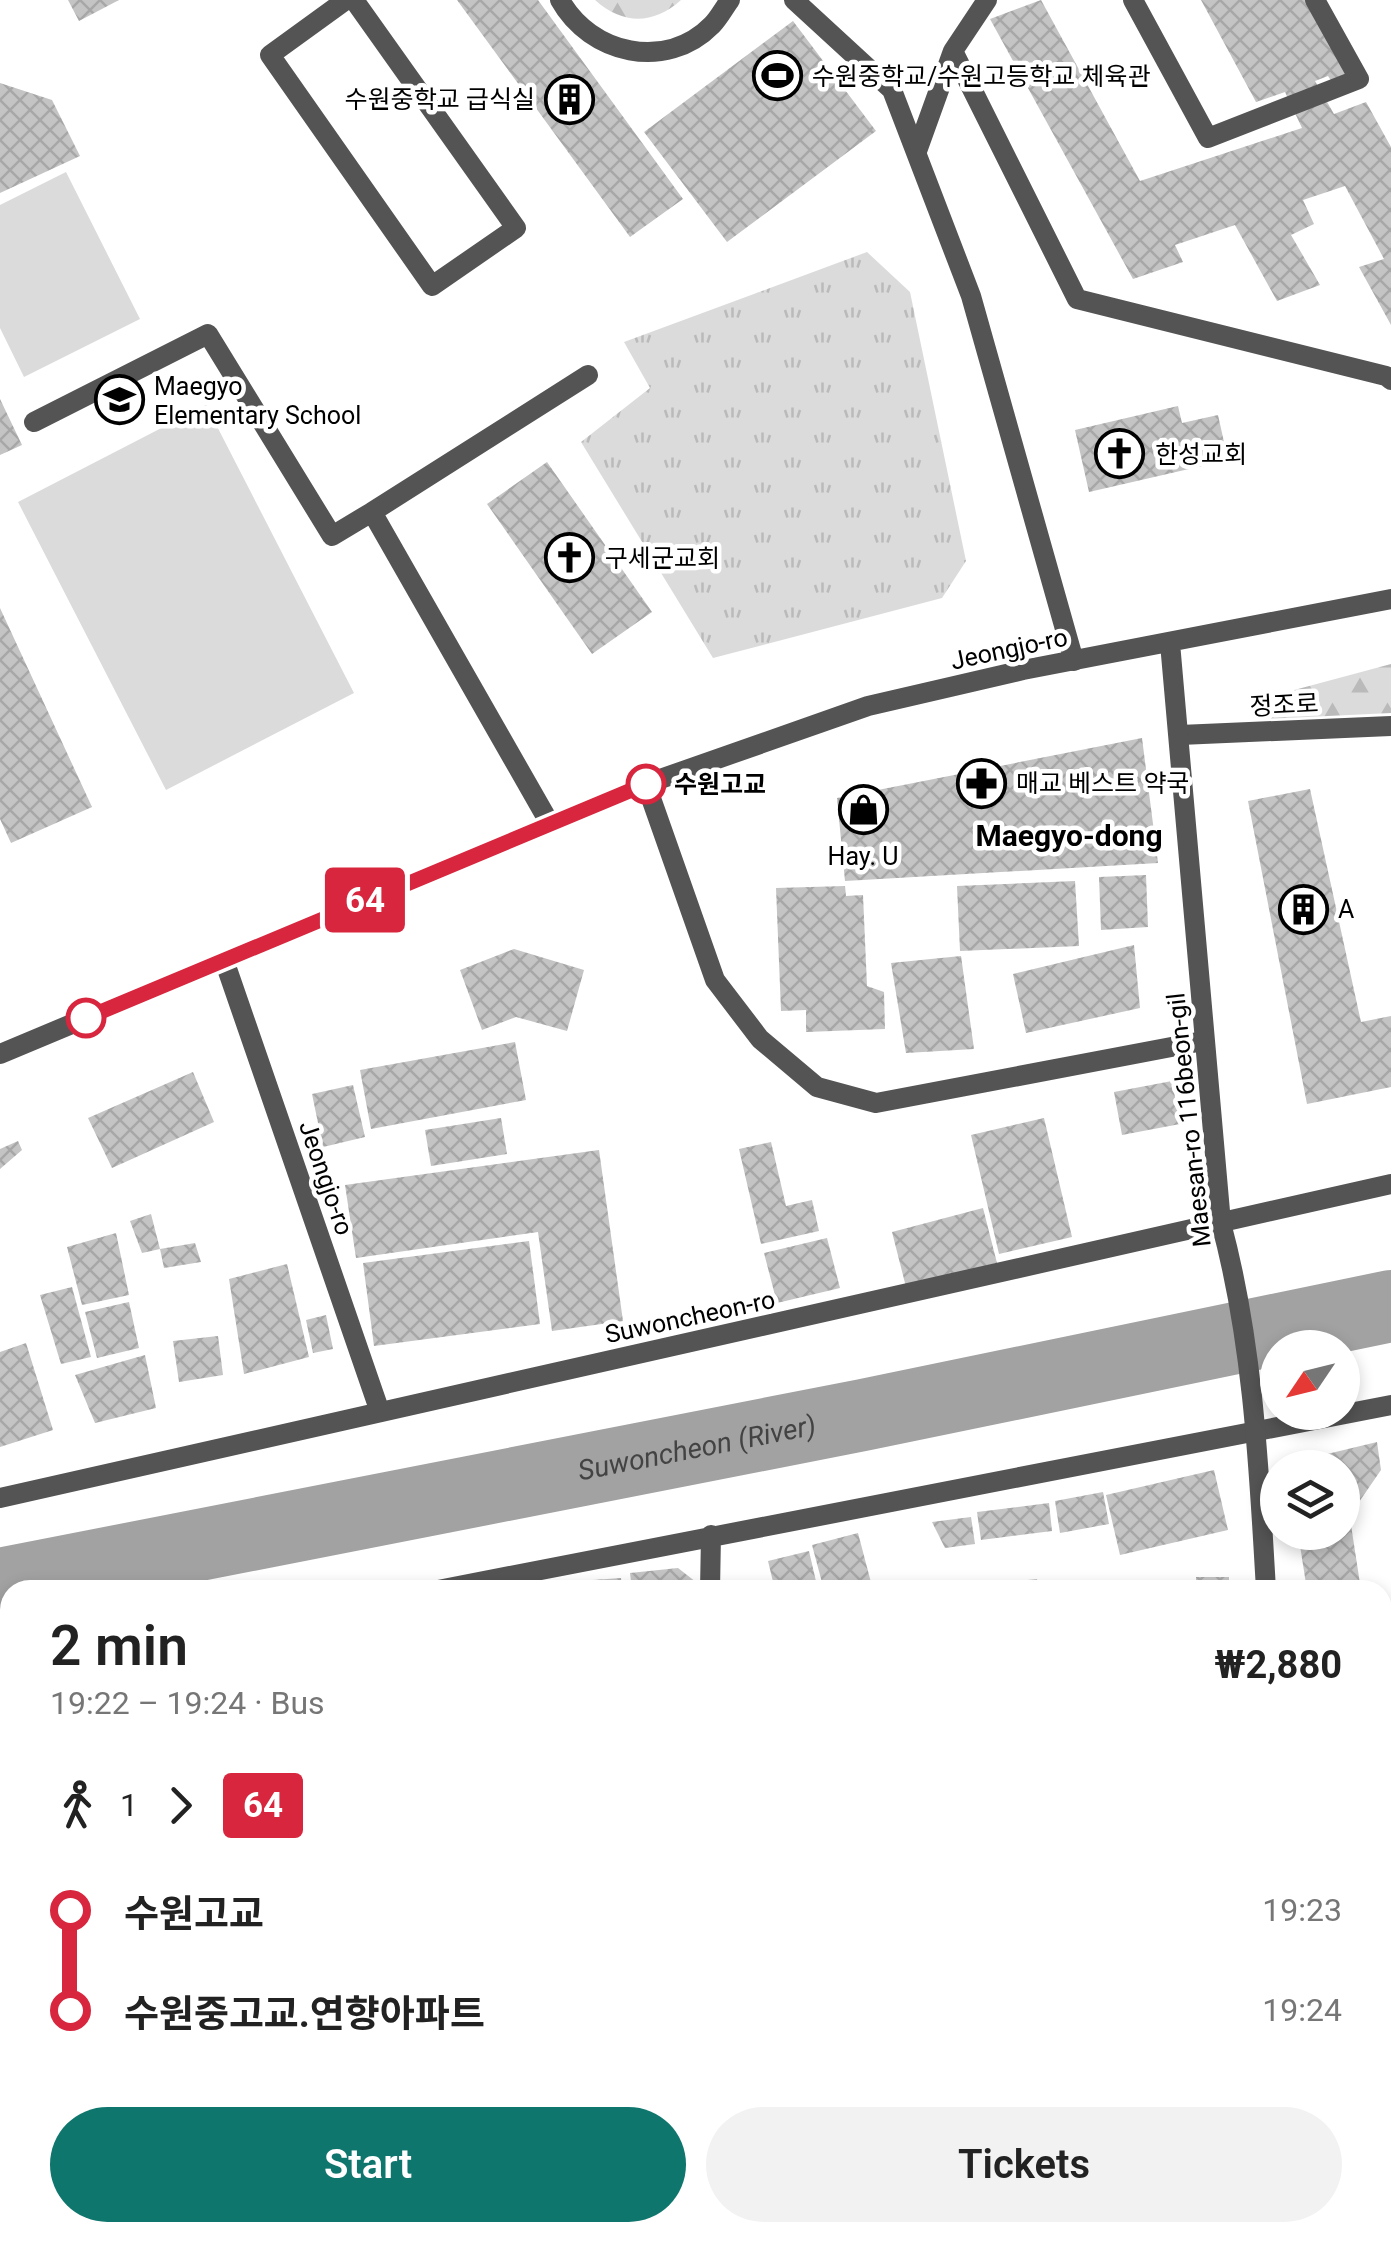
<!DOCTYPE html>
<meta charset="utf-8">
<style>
:root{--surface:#fff;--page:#f2f2f2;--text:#222;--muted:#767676;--accent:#0f766e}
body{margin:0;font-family:Roboto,"Noto Sans KR",sans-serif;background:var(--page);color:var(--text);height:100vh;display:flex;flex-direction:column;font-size:38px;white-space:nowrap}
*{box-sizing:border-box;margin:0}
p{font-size:32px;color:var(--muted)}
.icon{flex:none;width:55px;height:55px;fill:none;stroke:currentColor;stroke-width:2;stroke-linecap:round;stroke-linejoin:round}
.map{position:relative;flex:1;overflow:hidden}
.sheet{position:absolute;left:0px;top:1580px;width:1392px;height:662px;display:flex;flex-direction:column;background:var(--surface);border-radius:30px 30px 0 0;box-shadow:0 5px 15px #0003}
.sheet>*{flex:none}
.badge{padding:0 20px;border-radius:8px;font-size:35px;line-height:65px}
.needle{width:65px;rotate:235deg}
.buttons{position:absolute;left:1260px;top:1330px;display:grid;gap:20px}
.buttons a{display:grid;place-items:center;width:100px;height:100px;border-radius:50%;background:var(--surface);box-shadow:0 5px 15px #0003;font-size:50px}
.map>.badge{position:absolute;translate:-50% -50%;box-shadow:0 0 0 5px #fff}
.legs{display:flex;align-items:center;gap:15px;height:110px;padding:0 50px;font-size:32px}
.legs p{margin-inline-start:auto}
.headline{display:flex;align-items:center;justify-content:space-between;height:170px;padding:0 50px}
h1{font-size:55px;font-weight:600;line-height:75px}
.button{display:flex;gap:20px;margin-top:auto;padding:20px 50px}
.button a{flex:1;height:115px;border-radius:60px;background:var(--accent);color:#fff;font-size:40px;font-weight:600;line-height:115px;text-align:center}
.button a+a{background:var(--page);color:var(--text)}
ul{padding:0 50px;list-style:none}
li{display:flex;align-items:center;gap:35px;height:100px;font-size:38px}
li i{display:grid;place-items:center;width:15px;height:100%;margin:0 12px;background:currentColor}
li i::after{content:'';width:25px;height:25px;margin:-12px;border:8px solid;border-radius:50%;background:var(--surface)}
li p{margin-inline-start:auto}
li:first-child i{background:linear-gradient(#0000 50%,currentColor 0)}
li:last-child i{background:linear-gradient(currentColor 50%,#0000 0)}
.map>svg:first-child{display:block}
.grass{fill:#dbdbdb}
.forest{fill:url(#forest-firs)}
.park{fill:url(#park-tufts)}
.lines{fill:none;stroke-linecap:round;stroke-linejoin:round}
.river{stroke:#a2a2a2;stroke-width:72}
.building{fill:url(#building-cross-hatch)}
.service{stroke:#545454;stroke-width:20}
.minor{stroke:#545454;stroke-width:20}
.tertiary{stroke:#545454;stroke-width:20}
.line-1-casing{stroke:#fff;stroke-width:22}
.line-1{stroke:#d7263d;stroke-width:15}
.stop-1-dot{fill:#fff;stroke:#d7263d;stroke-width:5}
.labels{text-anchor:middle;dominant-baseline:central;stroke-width:9;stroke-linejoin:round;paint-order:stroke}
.poi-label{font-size:25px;fill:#000;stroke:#fff;text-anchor:start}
.street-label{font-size:25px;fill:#000;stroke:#fff}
.stop-label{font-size:25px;font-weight:bold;fill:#000;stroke:#fff;text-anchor:start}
.water-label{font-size:28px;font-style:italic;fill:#434343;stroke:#fff}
.quarter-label{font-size:30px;font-weight:bold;fill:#000;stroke:#fff}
</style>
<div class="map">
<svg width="1391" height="2241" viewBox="0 0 1391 2241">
<defs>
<pattern id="forest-firs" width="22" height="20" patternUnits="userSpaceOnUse" patternTransform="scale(2.5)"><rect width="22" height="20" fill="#dbdbdb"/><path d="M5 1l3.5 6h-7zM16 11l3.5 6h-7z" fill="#bababa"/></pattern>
<pattern id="park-tufts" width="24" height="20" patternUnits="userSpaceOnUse" patternTransform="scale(2.5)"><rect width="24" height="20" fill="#dbdbdb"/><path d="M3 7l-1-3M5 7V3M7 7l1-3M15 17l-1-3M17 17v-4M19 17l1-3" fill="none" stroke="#bababa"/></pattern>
<pattern id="building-cross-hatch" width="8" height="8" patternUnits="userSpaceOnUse" patternTransform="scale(2.5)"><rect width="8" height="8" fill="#c4c4c4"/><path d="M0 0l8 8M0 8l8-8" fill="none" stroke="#a7a7a7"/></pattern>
</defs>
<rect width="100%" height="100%" fill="#fff"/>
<path class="grass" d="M66,172l74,147 -116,58 -24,-49v-123z
M206,405l148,288 -188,97 -148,-288z"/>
<path class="forest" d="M595,0h86c-28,25 -58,25 -86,0z
M1391,664v49l-128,6 -14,-17z"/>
<path class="park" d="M867,252l43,40 56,269 -24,37 -229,60 -132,-216 69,-54 -26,-46z"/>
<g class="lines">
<path class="river" id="s1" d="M0,1584l863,-169 528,-109"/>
</g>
<path class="building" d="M68,0h51l-40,21z
M457,0h81l145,199 -53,38z
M1041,0l99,181 162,-53 -17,-36 -29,10 -55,-102h106l41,76 -16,6 -4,-6 -13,5 19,33 32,-12 25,45v178l-32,-58 25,-8 -39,-73 -42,14 11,24 -23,11 29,50 -43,16 -42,-76 -60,20 8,17 -50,17 -143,-260z
M793,21l83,110 -149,111 -83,-110z
M0,83l52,17 28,56 -80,37z
M0,399l22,46 -22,10z
M1178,406l4,17 36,-8 10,45 -139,32 -14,-62z
M547,462l105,150 -60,42 -105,-150z
M0,608l92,199 -81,36 -11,-24z
M1142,738l16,125 -313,18 -8,-83z
M1310,789l51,233 30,-6v71l-84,17 -59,-303z
M1146,875l2,52 -47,3 -2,-53z
M1075,881l4,65 -119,5 -3,-65z
M845,886l1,10 17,-1 4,91 17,6 1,37 -79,3v-22l-25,1 -5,-123z
M1134,945l6,63 -114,25 -13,-59z
M514,949l70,21 -17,61 -51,-14 -34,13 -22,-60z
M961,956l13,93 -68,4 -15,-90z
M515,1042l11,58 -155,29 -11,-59z
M193,1072l21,50 -102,46 -24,-50z
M1172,1081l8,43 -58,11 -8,-43z
M353,1085l12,52 -42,10 -11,-53z
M501,1118l6,36 -76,12 -6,-36z
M1044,1118l28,119 -73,17 -28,-119z
M18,1141l4,9 -22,19v-20z
M771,1142l15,64 26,-6 7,31 -58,13 -22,-95z
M599,1150l24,171 -71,10 -14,-99 -182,26 -11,-73z
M983,1208l14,55 -91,24 -14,-55z
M151,1214l9,35 -18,4 -12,-32z
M116,1233l13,62 -47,10 -15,-58z
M827,1238l13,50 -63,15 -13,-50z
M529,1241l11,83 -166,22 -11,-83z
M195,1243l6,19 -37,6 -4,-19z
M287,1264l22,93 -65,17 -15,-95z
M72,1287l19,70 -30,7 -21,-69z
M129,1302l10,46 -42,10 -12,-46z
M326,1315l7,34 -20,4 -7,-33z
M218,1336l5,39 -44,7 -6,-41z
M26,1343l27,87 -53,17v-95z
M145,1355l11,53 -61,15 -20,-48z
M1377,1442l4,28 -31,45 -8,2v-49h-47l-1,-6z
M1214,1470l14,60 -108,25 -14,-60z
M1103,1492l6,32 -49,9 -5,-32z
M1049,1503l3,28 -71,9 -4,-28z
M971,1517l4,27 -30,4 -13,-26z
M1351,1525l10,65h-54l-9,-57 44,-1v-6z
M858,1533l15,57h-49l-12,-45z
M809,1551l9,39h-43l-7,-29z
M678,1568l18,14 -1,8h-63l-2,-17z
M1196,1577h33v13h-33z
M621,1578l1,12h-42l-1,-9z
M1037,1579l2,11h-37l-1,-7z
M1391,1670v73l-9,6v-73z
M1382,1812h9v62l-9,-1z
M1382,1956l9,1v79h-9z
M28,2232h70v9h-70z
M112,2232h115l1,9h-115z
M240,2232h63l-7,9h-55z
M414,2232h40l-7,9h-26z
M467,2232h64v9h-44z
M549,2232h59l1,9h-59z
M669,2232h20l12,4 -1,5h-32z
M729,2232h60v9h-60z
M840,2232h78l-9,9h-61z
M928,2232h29l-6,9h-31z
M1115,2232h88v9h-88z"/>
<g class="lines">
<path class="service" d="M346,0l-76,55 162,231 84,-58 -162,-228
M560,0c30,54 106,72 152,25 7,-7 12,-17 18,-25
M794,0l98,90 79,206 103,365
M1133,0l75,138 151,-59 -44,-79
M953,51l34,-51
M917,151l36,-100 124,248 309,77 5,4
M34,422l174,-88 124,202 40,-24
M549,822l-177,-310 216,-137"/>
<path class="minor" d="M1180,735l211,-9
M646,784l69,196 45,59 57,48 59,16 327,-62
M224,960l156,452
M0,1498l1391,-314
M438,1590l953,-185
M710,1590l1,-55
M0,1680l10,-2
M1382,1788l9,1
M0,1870l10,-1
M0,2127l10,-20
M0,2179h10
M379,2232l9,9
M339,2241l6,-9"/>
<path class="tertiary" d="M1170,643l51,580c32,118 38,245 45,367
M0,1054l646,-270 222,-78 155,-36 368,-71
M1382,1901l9,2
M1382,2174l9,-25
M1006,2241l5,-9
M1344,2241l6,-9"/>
</g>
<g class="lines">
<defs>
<path id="line-1" d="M86,1018l560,-234"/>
</defs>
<use href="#line-1" class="line-1-casing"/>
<use href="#line-1" class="line-1"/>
</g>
<defs>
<symbol id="stadium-ring" viewBox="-11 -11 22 22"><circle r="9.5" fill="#fff" stroke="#000" stroke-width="1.5"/><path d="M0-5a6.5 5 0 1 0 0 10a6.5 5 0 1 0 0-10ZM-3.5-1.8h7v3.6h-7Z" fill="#000"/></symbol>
<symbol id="building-ring" viewBox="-11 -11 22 22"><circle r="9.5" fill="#fff" stroke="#000" stroke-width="1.5"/><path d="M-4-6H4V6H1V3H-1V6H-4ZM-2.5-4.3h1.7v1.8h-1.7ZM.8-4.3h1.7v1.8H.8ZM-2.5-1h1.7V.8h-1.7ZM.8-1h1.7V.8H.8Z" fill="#000"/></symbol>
<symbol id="school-ring" viewBox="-11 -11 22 22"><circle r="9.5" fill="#fff" stroke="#000" stroke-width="1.5"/><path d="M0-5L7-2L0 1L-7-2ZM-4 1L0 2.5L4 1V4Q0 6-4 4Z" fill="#000"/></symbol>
<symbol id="church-ring" viewBox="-11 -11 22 22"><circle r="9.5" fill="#fff" stroke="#000" stroke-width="1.5"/><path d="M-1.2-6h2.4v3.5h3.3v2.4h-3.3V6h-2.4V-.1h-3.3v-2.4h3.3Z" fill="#000"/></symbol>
<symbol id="pharmacy-ring" viewBox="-11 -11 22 22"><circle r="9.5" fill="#fff" stroke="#000" stroke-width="1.5"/><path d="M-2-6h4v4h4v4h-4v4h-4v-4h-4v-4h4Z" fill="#000"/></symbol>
<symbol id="shop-ring" viewBox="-11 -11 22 22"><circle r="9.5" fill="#fff" stroke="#000" stroke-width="1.5"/><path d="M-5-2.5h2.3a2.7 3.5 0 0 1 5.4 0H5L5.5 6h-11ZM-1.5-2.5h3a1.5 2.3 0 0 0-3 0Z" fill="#000"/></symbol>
</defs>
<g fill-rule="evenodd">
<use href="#stadium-ring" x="750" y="48" width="55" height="55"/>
<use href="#building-ring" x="542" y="72" width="55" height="55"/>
<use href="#school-ring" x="92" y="372" width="55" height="55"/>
<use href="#church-ring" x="1092" y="426" width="55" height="55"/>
<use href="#church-ring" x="542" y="530" width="55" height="55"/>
<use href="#pharmacy-ring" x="954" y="756" width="55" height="55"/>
<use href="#shop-ring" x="836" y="782" width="55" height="55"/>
<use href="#building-ring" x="1276" y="882" width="55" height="55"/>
</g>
<g class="stop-1-dot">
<circle cx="646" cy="784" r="18"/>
<circle cx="86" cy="1018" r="18"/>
</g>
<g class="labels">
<g class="poi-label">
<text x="812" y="76">수원중학교/수원고등학교 체육관</text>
<text x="535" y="99" text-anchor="end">수원중학교 급식실</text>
<text x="154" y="386">Maegyo<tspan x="154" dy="29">Elementary School</tspan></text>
<text x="1155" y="454">한성교회</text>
<text x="605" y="558">구세군교회</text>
<text x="1016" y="783">매교 베스트 약국</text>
<text x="863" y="856" text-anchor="middle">Hay. U</text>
<text x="1338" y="909">A</text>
</g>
<g class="street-label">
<text transform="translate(1009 649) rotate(-12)">Jeongjo-ro</text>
<text transform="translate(1284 705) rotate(-3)">정조로</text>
<text transform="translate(1189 1120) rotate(-96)">Maesan-ro 116beon-gil</text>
<text transform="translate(326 1178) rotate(71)">Jeongjo-ro</text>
<text transform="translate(690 1317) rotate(-12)">Suwoncheon-ro</text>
</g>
<g class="stop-label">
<text x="674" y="784">수원고교</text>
</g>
<g class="water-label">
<text stroke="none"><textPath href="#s1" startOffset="710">Suwoncheon (River)</textPath></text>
</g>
<g class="quarter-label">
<text x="1069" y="835">Maegyo-dong</text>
</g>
</g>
</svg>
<div class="buttons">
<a><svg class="needle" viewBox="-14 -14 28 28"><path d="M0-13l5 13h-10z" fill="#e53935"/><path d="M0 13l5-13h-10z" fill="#767676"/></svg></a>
<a><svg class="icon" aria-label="layers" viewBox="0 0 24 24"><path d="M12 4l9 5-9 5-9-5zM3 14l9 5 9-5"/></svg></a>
</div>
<b class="badge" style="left:365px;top:900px;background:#d7263d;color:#fff">64</b>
<section class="sheet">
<div class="headline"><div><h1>2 min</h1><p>19:22 – 19:24 · Bus</p></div><b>₩2,880</b></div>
<div class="legs"><svg class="icon" aria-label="walk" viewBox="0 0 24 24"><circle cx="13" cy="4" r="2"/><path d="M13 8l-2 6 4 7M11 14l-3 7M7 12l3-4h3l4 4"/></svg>1<svg class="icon" aria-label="forward" viewBox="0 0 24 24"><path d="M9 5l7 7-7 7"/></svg><b class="badge" style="background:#d7263d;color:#fff">64</b></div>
<ul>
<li><i style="color:#d7263d"></i><b>수원고교</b><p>19:23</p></li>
<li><i style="color:#d7263d"></i><b>수원중고교.연향아파트</b><p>19:24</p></li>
</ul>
<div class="button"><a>Start</a><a>Tickets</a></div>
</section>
</div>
